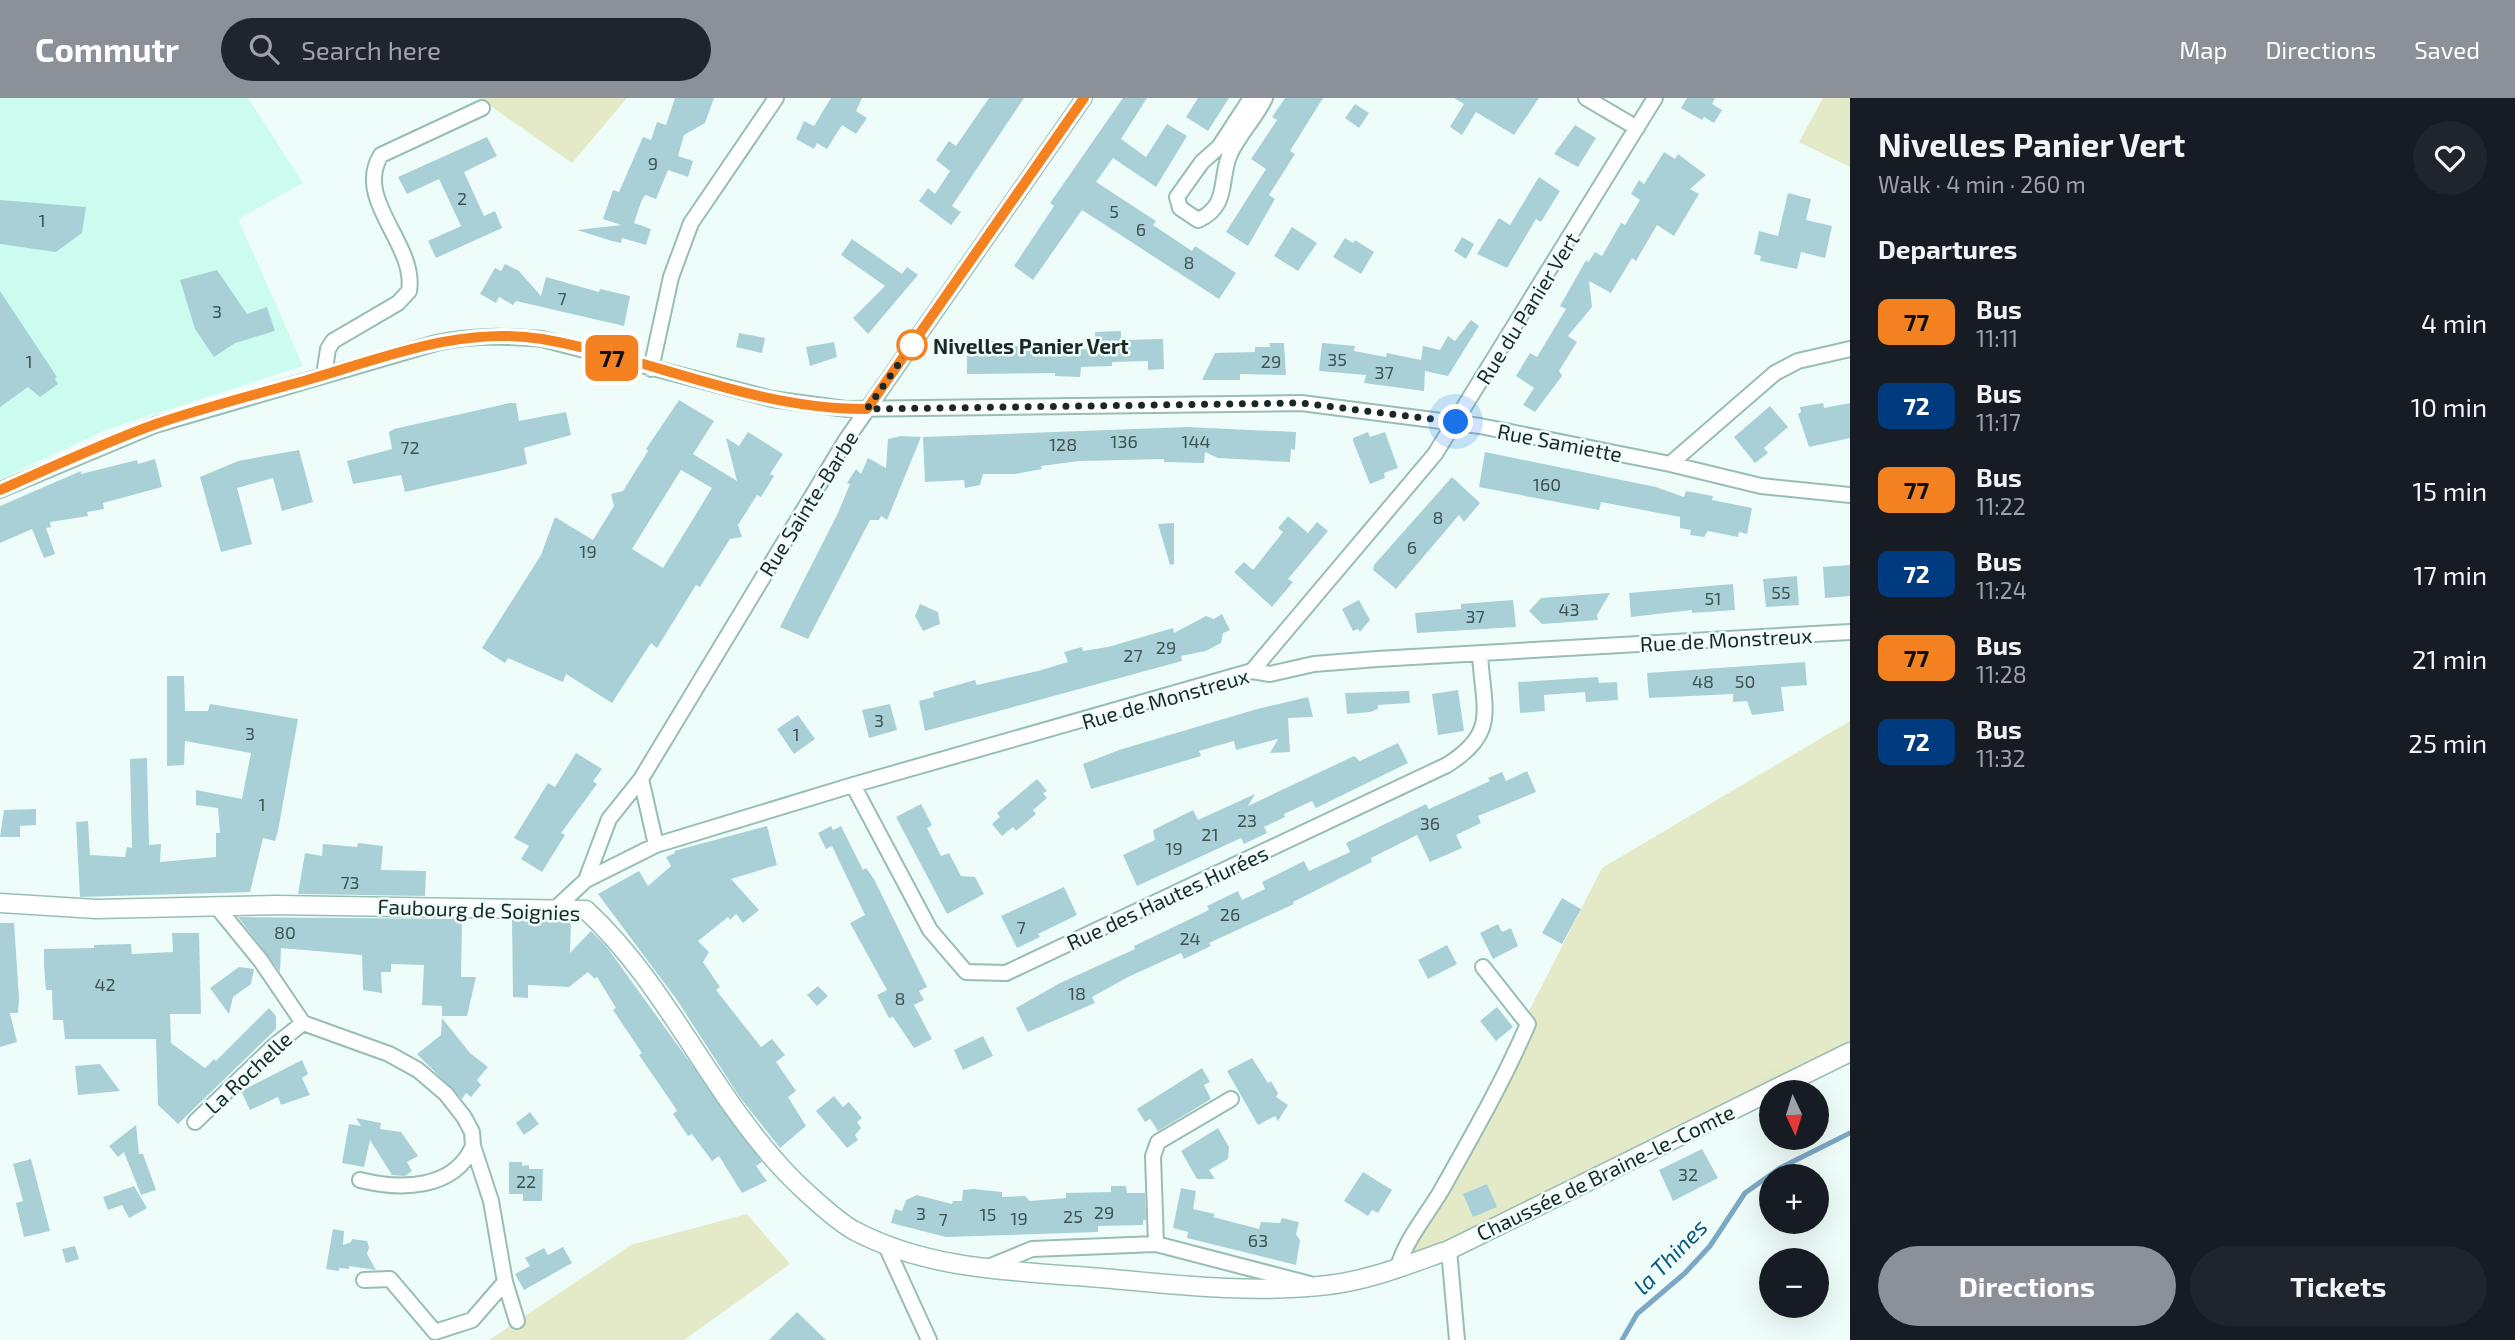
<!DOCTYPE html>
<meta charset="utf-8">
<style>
:root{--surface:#171b24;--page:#20242c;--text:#f1f3f6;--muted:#9ea1a6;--accent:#8c9099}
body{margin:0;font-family:"Exo 2",sans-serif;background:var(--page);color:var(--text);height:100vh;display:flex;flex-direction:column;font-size:26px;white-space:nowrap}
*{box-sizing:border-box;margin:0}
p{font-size:23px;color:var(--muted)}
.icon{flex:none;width:38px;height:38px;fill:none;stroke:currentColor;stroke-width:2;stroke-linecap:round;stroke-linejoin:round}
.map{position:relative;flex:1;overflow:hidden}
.details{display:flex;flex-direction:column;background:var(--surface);width:665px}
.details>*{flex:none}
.badge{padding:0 14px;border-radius:10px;font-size:24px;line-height:46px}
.needle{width:46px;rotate:176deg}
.controls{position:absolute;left:1759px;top:982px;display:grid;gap:14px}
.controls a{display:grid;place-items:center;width:70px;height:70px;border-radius:50%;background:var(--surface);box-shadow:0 7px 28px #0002;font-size:35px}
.you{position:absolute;width:35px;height:35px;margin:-18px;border:5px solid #fff;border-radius:50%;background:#1a73e8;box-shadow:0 0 0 10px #1a73e833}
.map>.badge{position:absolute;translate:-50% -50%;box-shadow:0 0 0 4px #fff}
h2{padding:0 28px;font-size:26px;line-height:63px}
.round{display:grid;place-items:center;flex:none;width:74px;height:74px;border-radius:37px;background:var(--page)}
.headline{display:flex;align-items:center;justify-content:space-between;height:119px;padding:0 28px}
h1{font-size:33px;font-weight:700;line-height:52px}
.action{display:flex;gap:14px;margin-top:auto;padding:14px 28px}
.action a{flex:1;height:80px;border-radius:42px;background:var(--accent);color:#fff;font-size:28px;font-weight:700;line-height:80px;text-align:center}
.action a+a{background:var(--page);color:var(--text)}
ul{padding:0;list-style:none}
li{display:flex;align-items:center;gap:21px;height:84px;padding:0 28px}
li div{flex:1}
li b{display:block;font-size:26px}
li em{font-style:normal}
li .badge{min-width:77px;font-weight:700;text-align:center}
header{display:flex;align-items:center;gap:42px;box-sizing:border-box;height:98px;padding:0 35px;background:var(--accent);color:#fff}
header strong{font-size:33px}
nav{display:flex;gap:38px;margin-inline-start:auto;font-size:24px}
.search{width:490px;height:63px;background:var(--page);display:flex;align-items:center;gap:18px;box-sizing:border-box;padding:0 24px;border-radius:38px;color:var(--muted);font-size:26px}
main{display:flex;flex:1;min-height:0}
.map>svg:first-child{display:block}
.built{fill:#cbfcef}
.green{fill:#e4e9c7}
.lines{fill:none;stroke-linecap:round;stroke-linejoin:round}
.stream{stroke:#7ca7c5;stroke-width:5}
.building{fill:#a9d0d7;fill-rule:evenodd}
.minor-casing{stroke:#98beb4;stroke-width:18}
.tertiary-casing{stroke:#98beb4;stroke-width:21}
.minor{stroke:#fff;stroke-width:14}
.tertiary{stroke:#fff;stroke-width:18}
.line-casing{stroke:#fff;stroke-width:16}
.line{stroke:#f58220;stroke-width:10}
.walk{stroke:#1a2926;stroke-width:7;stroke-dasharray:0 12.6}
.stop-dot{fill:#fff;stroke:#f58220;stroke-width:3.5}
.labels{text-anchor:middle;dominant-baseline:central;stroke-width:5;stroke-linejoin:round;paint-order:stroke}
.number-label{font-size:18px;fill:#3e5352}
.street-label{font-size:21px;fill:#1a2926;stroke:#eefdf9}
.stop-label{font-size:21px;font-weight:bold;fill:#1a2926;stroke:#eefdf9;text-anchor:start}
.water-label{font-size:23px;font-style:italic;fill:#0a567e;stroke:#eefdf9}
</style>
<header>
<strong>Commutr</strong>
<div class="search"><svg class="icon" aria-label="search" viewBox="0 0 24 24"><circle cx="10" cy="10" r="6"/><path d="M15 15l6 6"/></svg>Search here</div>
<nav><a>Map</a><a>Directions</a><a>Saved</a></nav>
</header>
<main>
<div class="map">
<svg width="1850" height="1242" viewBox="0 0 1850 1242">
<rect width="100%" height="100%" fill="#eefdf9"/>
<path class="built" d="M0,0h248l55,85 -65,36 65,147 -195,63 -108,50z"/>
<path class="green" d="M479,0h148l-55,65z
M1823,0h27v69l-51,-25z
M1850,623v331l-453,218 205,-402z
M747,1116l43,50 -106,76h-195l142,-95z"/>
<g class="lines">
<path class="stream" d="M1622,1242l15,-26 48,-41 25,-27 35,-53 35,-25 70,-35"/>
</g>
<path class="building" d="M675,0h39l-9,25 -21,12 -6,21 15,5 -5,16 -20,-7 -12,29 -11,-4 -4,7 -7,21 17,6 -5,16 -24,-7 -1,5 -9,-2 -35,-11 44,-5 -18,-6 10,-29 6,2 24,-55 8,3 6,-18 9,3z
M831,0h31l-6,13 11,7 -11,16 -14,-9 -15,24 -10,-6 -3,6 -18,-10 8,-18 10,5z
M989,0h35l-72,108 9,6 -10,13 -32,-24 9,-13 7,6 15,-23 -14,-11 13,-19 7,5z
M1123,0h24l-26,41 25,18 21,-33 20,12 -31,51 -43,-29 -17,24 60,39 -3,4 39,26 3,-5 41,27 -17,26 -137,-89 -49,70 -19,-14 40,-60 -4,-3z
M1198,0h31l-21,33 -22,-14z
M1285,0h38l-33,53 5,3 -26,41 6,4 -27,47 -22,-14 40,-63 -15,-10 26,-39 -5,-3z
M1454,0h85l-25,37 -38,-23 -14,23 -12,-8 14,-23z
M1687,0h28l-3,6 10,6 -8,13 -10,-6 -2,3 -21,-12z
M1355,6l14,9 -10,15 -14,-10z
M1575,27l21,13 -18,29 -24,-13z
M487,39l10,19 -33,16 20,44 11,-5 7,17 -66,30 -8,-17 33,-15 -22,-47 -32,15 -9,-17z
M1664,54l11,7 3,-5 28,21 -16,14 9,5 -25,42 -17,-11 -21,36 -4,-3 -21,35 -22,-12 3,26 -24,29 9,6 -18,29 3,5 -27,36 -12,-7 11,-17 -18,-12 14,-23 7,4 29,-48 -6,-3 25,-44 3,-2v3l7,-11 7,4 19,-33 4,2 15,-25 -9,-6 8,-14 5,4z
M1539,79l21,14 -19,31 -5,-3 -29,49 -30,-14 22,-36 11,7z
M1788,95l23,6 -5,21 26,6 -7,32 -24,-6 -4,17 -37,-8 1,-5 -7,-2 5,-23 19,5z
M0,102l86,7 -4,26 -26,19 -56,-8z
M1292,129l25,16 -19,28 -24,-15z
M1462,139l12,7 -8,15 -12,-8z
M1345,140l8,5 2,-3 19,12 -13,22 -28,-17z
M852,141l50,35 5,-7 11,8 -50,59 -15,-16 32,-32 -44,-31z
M505,166l14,7 22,25 5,-19 53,15 1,-3 30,7 -6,30 -108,-25 -3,4 -14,-8 -3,6 -16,-9 15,-26 6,3z
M217,172l30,44 20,-7 8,24 -40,12 -21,14 -19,-28 -15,-49z
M0,193l57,86 -2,2 3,5 -18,13 -12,-10 -28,20z
M1471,222l8,6 -31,50 -23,-5 -1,20 -60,-8 2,-8 -47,-4 3,-28 33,3 -1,5 32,6 1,-4 34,7 2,-14 17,4 8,-14 7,5z
M1121,233v9l42,-1 1,30 -16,1v-9l-36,1v4l-31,1 -1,10 -25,-1v-3l-88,1v-33h30v5h40v4l59,-1 -1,-17z
M739,235l26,5 -3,15 -26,-6z
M834,244l3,15 -27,9 -4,-19z
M1269,245h15l2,32 -46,-1v6h-38l13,-27 40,-1v-5h15z
M679,302l35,21 -21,33 44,27 -11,-43 13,8 9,-14 35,22 -13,20 4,2 -13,21 -4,-2 -19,30 4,12 -12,2 -30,48 -4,-2 -39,63 -6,-5 -39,60 -46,-29 -3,8 -55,-24 -3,5 -23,-15 59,-93 14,-38 38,23 21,-34 -3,-12 12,-3 25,-40 -2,-2zM681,372l31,18 -49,80 -31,-19z
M510,305h6l3,18 47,-9 5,23 -47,13 3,15 -3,2 -25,6 -94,21 -4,-17 -48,9 -6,-23 45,-12 -3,-17 5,-3z
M1823,305l1,5 26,-5v35l-41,9 -11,-33 3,-2 -1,-5z
M1770,308l18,21 -24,21 4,5 -13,10 -21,-26z
M1187,329l109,5 -1,18 -4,-1 -1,13 -72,-4 -13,-6 -1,11 -40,-1v-3l-85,2 -38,5 1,3 -27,5h-32l-3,11 -15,3 -1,-8 -39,2 -2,-45z
M1368,334l2,5 15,-5 13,36 -14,5 1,5 -15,6 -17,-43v-3z
M901,338l20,1 -34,83 -6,-4 -2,4h-9l-62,119 -28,-12 58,-114 12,-29 -3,-1 9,-14 5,5 7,-16 18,10 2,-29z
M299,352l14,52 -31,9 -9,-33 -36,10 15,56 -31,8 -21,-75 38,-16z
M1485,354l171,35 28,10 2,-6 27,5 -1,4 40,8 -5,26 -8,-2 -1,5 -30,-6 -4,6 -14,-2 1,-5 -11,-2v-11l-79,-15 -2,8 -120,-23z
M155,361l7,28 -59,16 1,6 -17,3 1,4 -38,6 1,5 -5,1 9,26 -11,4 -12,-29 -32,14v-37l81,-35v3l56,-14 1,4z
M1452,379l28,26 -16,19 -5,-7 -63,74 -23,-19 1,-5z
M1288,418l20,17 9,-11 11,9 -40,48 5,3 -21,25 -38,-35 10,-10 9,8 30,-38 -5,-4z
M1174,425v41l-4,1 -12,-41z
M1850,467v31l-25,2 -2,-31z
M1797,478l2,29 -33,2 -3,-28z
M1733,486l2,26 -43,3v-3l-61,7 -2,-24z
M1610,495l-13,22 1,5 -56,4 -13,-13 12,-13z
M1359,502l11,20 -10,12 -2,-3 -5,2 -11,-22z
M1513,502l3,27 -99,6 -2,-20 46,-4v-5z
M920,506l18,8 2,12 -17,7 -8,-15z
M1222,516l8,16 -7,3 -2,10 -15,8 -25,5 1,5 -257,70 -6,-30 15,-4 -1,-5 42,-12 2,5 61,-14 30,-9 -4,-10 18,-5 1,4 25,-4 65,-19 1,5 32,-17 8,3z
M1805,564l2,23 -26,2 3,24 -32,4 -5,-14 -14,1v-8l-84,4 -2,-25z
M167,578h17l1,35h23l2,-7 88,15 -20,112 -3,10 -12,-3 -13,54 -170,5 -4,-75 12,-1 2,34 35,2 2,-10 5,1 -2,-89 17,-1 2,87 12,-1 -1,18 56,-5v-24h4l-2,-25 -22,-3v-15l46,9 9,-46 -66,-12 -1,24 -17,1z
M1598,579l1,6 18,-1 1,18 -32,2 -1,-10 -41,3 1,16 -25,2 -2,-31z
M1458,592l6,41 -26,4 -6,-41z
M1409,593l1,12 -32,2v4l-8,3 -23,2 -2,-21z
M1308,599l5,20 -25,1 2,34 -20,1 8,-14 -42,11 -2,-9 -35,10 2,5 -110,33 -8,-25 36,-14 138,-41z
M890,606l7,26 -28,8 -7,-28z
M798,617l17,24 -21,15 -17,-25z
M1398,645l10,20 -92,45 -4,-7 -28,13 1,3 -21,10 3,6 -23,11 -3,-6 -104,48 -14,-31 32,-15 -2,-10 40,-20 5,10 57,-26 -7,12 106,-50 6,5z
M576,655l26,16 -9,12 4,3 -36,49 4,2 -23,37 -21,-13 8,-13 -15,-8 34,-55 7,4z
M1527,673l9,21 -58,24 3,7 -25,12 6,13 -32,14 -13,-27 -46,23 1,4 -79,40 1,2 -85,39 2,3 -27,13 -3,-6 -53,24 -36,20 3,6 -67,29 -3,-5 -9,-19 44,-25 75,-34 -1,-3 75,-36 -2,-4 31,-15 4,9 23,-11 -3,-7 42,-21 5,10 41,-19 -4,-9 80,-39 3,5 61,-28 -2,-3 14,-6 4,9z
M1037,681l10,12 -4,2 4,5 -14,12 3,4 -20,17 -3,-4 -11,9 -10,-12 8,-7 -3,-4z
M921,706l11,21 -5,3 14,28 8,-3 12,23 14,1 9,17 -37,20 -51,-97z
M36,711v16l-16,1v11h-20l4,-27z
M767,728l10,39 -46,14 28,31 -16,13 -7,-9 -6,6 -2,-3 -30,24 11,11 -6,10 17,25 -4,3 45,57 11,-8 13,16 -9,7 20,29 -8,6 18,29 -26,22 -41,-52 -62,-96 -79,-106 41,-23 9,15 23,-20 -5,-9 9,-4 -1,-2z
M831,728l2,4 8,-4 22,44 3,-2 8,11 53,108 -8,4 5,9 -10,5 18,34 -18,9 -21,-31 -4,1 -12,-23 10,-5 -37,-67 15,-8 -33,-69 -6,3 -8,-16z
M358,745l25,3 -2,24 45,1 -1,25 -127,-2 7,-41 17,3 1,-12 34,3z
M1064,789l13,28 -39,19 2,3 -23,11 -16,-32z
M1562,800l19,11 -19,35 -20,-11z
M238,819l224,2 -1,58h15l-9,39h-25v-10l-20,-1 2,-40 -33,-1v8h-10l1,21 -19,-3 -1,-35 -81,-7 -1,24z
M512,822l59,1 -1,32 21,-22 15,15 156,216 -6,4 11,15 -25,12 -23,-37 -7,5 -20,-27 -4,2 -15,-22 4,-3 -5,-8 -33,-48 3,-2 -29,-43 3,-2 -19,-31 -2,2 -7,-7 -19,15 -41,-2v13l-15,-1z
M0,825h14l5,75 -1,15h-8l7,29 -17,5z
M1498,826l4,8 9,-4 7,18 -25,13 -13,-26z
M172,835h27l2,81h-31l1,29 34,25 9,-9 2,2 53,-53 7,8v13l-98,95 -20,-19 -2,-66h-91l-2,-19h-10l-1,-30h-6l-2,-24v-17l50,-1v-3l37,-1 1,10 41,-2z
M1447,847l10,19 -29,15 -10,-19z
M239,869l15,2 -3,15 -18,13 -4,17 -19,-26z
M818,888l10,10 -11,10 -10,-11z
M1497,909l16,20 -17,14 -16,-20z
M442,920l28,35 18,14 -11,13 4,5 -10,12 -5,-4 -4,6 -45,-45 24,-19z
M983,938l10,20 -30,14 -9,-20z
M1252,960l16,25 3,-2 7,12 -2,4 12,8 -10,16 -3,-5 -17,9 -31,-54z
M302,962l6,14 -6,4 8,17 -29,10 -3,-8 -28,13 -9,-19z
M100,966l20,27 -42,4 -3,-29z
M1202,970l8,14 -6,3 7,14 -53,32 -8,-12 -5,3 -8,-13z
M834,998l9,11 6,-5 13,16 -5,4 4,6 -6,7 3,5 -11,8 -31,-37z
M530,1014l9,12 -15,11 -8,-12z
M356,1020l25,5 -1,6 21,3 17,24 -11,6 5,9 -7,5 -13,-1 -22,-35 -6,27 -22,-4 7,-39 12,2z
M136,1027l3,29h4l13,36 -15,5 -17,-43 -6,5 -9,-11z
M1218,1030l11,19 -1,12 -19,11 6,9h-18l-16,-28z
M1702,1051l16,29 -45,23 -14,-31z
M31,1061l19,72 -26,6 -8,-34 7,-2 -10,-37z
M509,1064h13v4l7,-1v4h14l-1,32h-19v-7h-14z
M1363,1074l29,18 -14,23 -6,-3 -4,6 -24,-15z
M1487,1086l10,23 -24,10 -10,-23z
M134,1088l13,22 -18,10 -7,-13 -14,5 -5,-13z
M1111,1088h15l1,7h18l1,27h-3v5l-45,1v6l-152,5 -55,-14 4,-14 7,2 4,-11 11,-5 35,9 1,-3h9l1,-11 10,-1 29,3v5l23,-1 5,5 36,-3v-5l45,-1z
M1181,1090l15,3 -3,18 22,5 -2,3 46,12 2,-7 19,1 2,-5 17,4 -3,12 4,6 -4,25 -109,-27 1,-6 -15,-4z
M333,1131l11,2 -1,14 8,-3 1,-3 15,2 2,6 -2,7 9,16 -27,-4v3l-10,-1v3l-13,-2z
M75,1148l4,13 -13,4 -4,-14z
M563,1149l9,16 -48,27 -9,-16 15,-8 -5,-8 19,-10 4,7z
M797,1214l29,28h-57z"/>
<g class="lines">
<defs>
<path id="minor" d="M1251,0l-32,49 -17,15 -25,35 3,11 18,12c32,-14 21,-42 32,-66 9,-20 26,-36 35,-56
M1586,0l51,30
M651,271l20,-92 20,-54 85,-125
M324,277l4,-26 5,-8 65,-38 11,-12c8,-47 -56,-91 -28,-136l101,-47
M1670,366l105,-91 23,-12 52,-12
M0,392l155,-65 281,-82c36,-8 70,-7 106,-4l230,60 74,10 455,-6 179,23 190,38 91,22 89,9
M1252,573l183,-217 220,-356
M641,681l15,66
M853,687l77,145 36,42 40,1 441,-208c52,-33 36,-55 33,-111
M586,782l23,-61 32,-40 205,-339 238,-342
M217,809l44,54 42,62 86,31 29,16 28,24 18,23 8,15 1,14 18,55 14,81 12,39
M556,810l30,-28 70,-35 197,-60 399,-114 18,3 44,-10 63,-5 473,-27
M195,1024l79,-76 29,-23
M360,1082c40,10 94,10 113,-34
M1156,1146l-3,-88 5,-14 73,-43
M886,1148l43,94
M1449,1152l8,90
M986,1170l46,-19 124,-5 154,40
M1397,1172c8,-30 28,-52 44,-79 31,-55 62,-109 87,-167l-45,-57
M364,1182l26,-1 45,53 37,-12 33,-38"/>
<path id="tertiary" d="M0,805l96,6 179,-4 311,5c79,73 121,176 194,256 15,17 56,55 75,65 76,40 163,40 247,47 75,7 151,16 226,7 43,-5 81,-21 121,-35l401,-198"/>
</defs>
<use href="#minor" class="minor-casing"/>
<use href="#tertiary" class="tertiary-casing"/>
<use href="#minor" class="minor"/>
<use href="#tertiary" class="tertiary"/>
</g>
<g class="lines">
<defs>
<path id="line" d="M0,392c52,-23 103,-47 156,-66 52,-18 106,-31 158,-46 74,-22 150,-52 228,-39 109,19 213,71 325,70l217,-311"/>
</defs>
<use href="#line" class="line-casing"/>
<use href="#line" class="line"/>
<path class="walk" d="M912,247l-45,64 434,-6 155,19"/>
</g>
<circle class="stop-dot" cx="912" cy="247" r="14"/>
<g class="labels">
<g class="number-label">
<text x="653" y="65">9</text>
<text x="462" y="100">2</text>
<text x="1114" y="113">5</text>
<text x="42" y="122">1</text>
<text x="1141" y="131">6</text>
<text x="1189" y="164">8</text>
<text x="562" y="200">7</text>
<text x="217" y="213">3</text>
<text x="1337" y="261">35</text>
<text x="29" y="263">1</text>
<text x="1271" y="263">29</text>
<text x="1384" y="274">37</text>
<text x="1124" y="343">136</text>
<text x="1196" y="343">144</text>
<text x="1063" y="346">128</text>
<text x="410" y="349">72</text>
<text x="1547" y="386">160</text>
<text x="1438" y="419">8</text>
<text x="1412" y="449">6</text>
<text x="588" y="453">19</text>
<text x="1781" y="494">55</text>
<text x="1713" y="500">51</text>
<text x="1569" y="511">43</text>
<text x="1475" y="518">37</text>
<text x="1166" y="549">29</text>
<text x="1133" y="557">27</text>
<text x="1703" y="583">48</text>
<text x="1745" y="583">50</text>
<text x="879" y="622">3</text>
<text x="250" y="635">3</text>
<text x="796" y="636">1</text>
<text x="262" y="706">1</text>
<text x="1247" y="722">23</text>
<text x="1430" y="725">36</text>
<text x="1210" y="736">21</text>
<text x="1174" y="750">19</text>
<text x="350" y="784">73</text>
<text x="1230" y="816">26</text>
<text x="1021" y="829">7</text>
<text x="285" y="834">80</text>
<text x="1190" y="840">24</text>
<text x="105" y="886">42</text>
<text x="1077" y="895">18</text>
<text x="900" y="900">8</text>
<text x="1688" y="1076">32</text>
<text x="526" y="1083">22</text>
<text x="1104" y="1114">29</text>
<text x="921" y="1115">3</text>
<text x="988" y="1116">15</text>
<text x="1073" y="1118">25</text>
<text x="1019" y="1120">19</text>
<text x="943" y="1121">7</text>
<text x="1258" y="1142">63</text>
</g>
<g class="street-label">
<text transform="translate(1527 210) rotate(-58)">Rue du Panier Vert</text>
<text transform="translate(1560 344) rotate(11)">Rue Samiette</text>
<text transform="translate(808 405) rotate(-58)">Rue Sainte-Barbe</text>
<text transform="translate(1726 541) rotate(-3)">Rue de Monstreux</text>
<text transform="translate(1165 600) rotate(-16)">Rue de Monstreux</text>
<text transform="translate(1167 799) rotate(-25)">Rue des Hautes Hurées</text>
<text transform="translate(479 811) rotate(2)">Faubourg de Soignies</text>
<text transform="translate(248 974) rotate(-43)">La Rochelle</text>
<text transform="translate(1605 1074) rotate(-26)">Chaussée de Braine-le-Comte</text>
</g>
<g class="stop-label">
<text x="933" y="247">Nivelles Panier Vert</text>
</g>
<g class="water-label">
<text transform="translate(1670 1158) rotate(-46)">la Thines</text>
</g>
</g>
</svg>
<div class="controls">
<a><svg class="needle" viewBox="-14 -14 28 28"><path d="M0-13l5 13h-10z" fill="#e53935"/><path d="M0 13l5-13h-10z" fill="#9ea1a6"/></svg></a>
<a>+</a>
<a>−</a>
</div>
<div class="you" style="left:1456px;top:324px"></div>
<b class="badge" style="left:612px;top:260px;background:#f58220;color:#111">77</b>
</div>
<section class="details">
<div class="headline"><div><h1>Nivelles Panier Vert</h1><p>Walk · 4 min · 260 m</p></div><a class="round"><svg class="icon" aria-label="heart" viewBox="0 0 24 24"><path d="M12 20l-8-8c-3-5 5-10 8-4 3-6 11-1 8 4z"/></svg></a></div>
<h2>Departures</h2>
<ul>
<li><span class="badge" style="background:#f58220;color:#111">77</span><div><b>Bus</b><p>11:11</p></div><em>4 min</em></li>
<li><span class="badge" style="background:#003b80;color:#fff">72</span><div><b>Bus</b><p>11:17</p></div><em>10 min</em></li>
<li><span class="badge" style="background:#f58220;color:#111">77</span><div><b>Bus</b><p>11:22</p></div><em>15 min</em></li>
<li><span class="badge" style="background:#003b80;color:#fff">72</span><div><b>Bus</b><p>11:24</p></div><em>17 min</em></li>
<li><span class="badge" style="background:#f58220;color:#111">77</span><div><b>Bus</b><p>11:28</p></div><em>21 min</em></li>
<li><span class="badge" style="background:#003b80;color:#fff">72</span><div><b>Bus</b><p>11:32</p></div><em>25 min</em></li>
</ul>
<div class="action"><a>Directions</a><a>Tickets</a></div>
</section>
</main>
